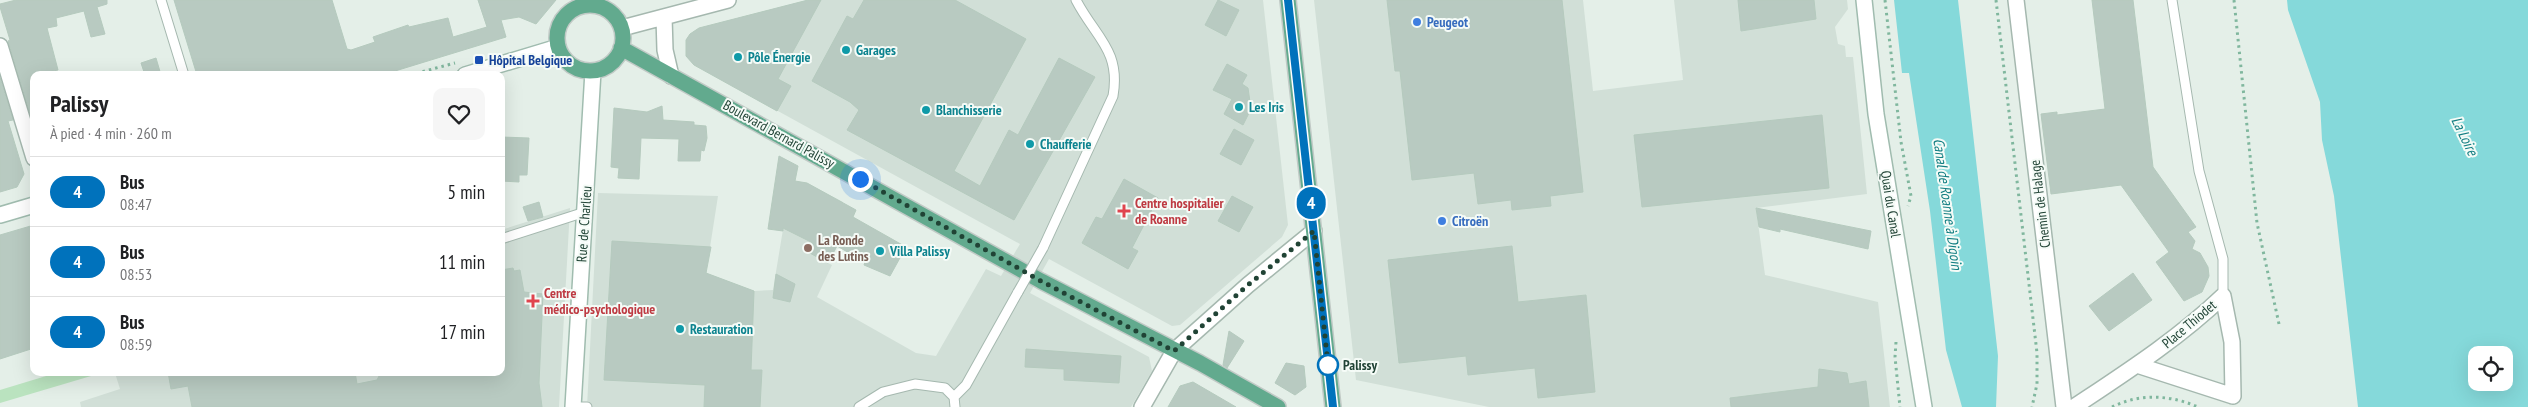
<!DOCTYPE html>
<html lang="fr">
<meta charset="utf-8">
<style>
:root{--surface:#fff;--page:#f6f6f6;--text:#202124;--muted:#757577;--line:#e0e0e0}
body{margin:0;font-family:"PT Sans Narrow",sans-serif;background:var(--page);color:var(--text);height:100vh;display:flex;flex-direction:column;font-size:19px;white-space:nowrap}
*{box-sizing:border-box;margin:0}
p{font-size:16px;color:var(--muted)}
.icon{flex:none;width:28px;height:28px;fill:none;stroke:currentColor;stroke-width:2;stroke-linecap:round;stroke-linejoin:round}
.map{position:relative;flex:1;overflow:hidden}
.drawer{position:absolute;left:30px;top:71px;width:475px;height:305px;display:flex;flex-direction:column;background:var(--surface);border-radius:10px;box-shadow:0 5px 20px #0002}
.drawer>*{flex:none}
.badge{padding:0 10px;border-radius:16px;font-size:18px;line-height:32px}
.fabs{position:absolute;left:2468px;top:346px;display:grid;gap:10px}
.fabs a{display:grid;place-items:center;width:45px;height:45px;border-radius:10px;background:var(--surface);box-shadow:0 5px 20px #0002;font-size:25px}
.you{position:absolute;width:25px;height:25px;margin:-12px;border:4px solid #fff;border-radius:50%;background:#1a73e8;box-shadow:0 0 0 8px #1a73e833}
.map>.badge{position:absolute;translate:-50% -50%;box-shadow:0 0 0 2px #fff}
.round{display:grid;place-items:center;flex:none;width:52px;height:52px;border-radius:10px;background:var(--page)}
.summary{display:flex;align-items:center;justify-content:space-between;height:85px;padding:0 20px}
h1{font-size:24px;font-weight:800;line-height:38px}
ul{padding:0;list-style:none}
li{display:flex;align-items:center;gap:15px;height:70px;padding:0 20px;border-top:1px solid var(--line)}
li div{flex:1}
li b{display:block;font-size:19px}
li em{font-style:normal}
li .badge{min-width:55px;font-weight:700;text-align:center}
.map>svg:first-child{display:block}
.built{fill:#d1dfd7}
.green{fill:#bae3bf}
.water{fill:#85d9da;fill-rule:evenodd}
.building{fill:#b8cac1;stroke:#b5cabe}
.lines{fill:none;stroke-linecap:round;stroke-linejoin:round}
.lane-casing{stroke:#a5b8af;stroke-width:11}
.street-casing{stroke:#a5b8af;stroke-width:18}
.secondary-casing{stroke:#a0bcaf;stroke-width:18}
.primary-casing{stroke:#c1cac6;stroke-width:18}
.path{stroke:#80b79e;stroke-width:3;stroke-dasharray:2.5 4;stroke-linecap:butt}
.lane{stroke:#fff;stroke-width:9}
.street{stroke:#fff;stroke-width:15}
.secondary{stroke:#fff;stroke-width:15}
.primary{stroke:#62aa8e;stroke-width:15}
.lane-bridge-casing{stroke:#a5b8af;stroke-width:11;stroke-linecap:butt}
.lane-bridge{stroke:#fff;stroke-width:9}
.line-casing{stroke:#fff;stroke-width:11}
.line{stroke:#0072bc;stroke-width:8}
.walk{stroke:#204335;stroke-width:5;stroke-dasharray:0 9}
.shop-dot{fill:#3f7fe0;stroke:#f5fbf7;stroke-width:2}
.culture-dot{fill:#0f9aa8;stroke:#f5fbf7;stroke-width:2}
.transit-dot{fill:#1a4fb4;stroke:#f5fbf7;stroke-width:2}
.health-dot{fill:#e0444e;stroke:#f5fbf7;stroke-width:2}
.education-dot{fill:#8d6e63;stroke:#f5fbf7;stroke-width:2}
.stop-dot{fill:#fff;stroke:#0072bc;stroke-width:2.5}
.labels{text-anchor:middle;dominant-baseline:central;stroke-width:4;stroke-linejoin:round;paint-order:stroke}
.shop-label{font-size:14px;font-weight:bold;fill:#366cbe;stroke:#f5fbf7;text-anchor:start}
.culture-label{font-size:14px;font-weight:bold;fill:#0d838f;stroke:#f5fbf7;text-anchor:start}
.transit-label{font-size:14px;font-weight:bold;fill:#164399;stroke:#f5fbf7;text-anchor:start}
.street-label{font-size:14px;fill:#204335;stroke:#f5fbf7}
.health-label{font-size:14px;font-weight:bold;fill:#be3a42;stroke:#f5fbf7;text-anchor:start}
.education-label{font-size:14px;font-weight:bold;fill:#785e54;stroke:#f5fbf7;text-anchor:start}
.stop-label{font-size:14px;font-weight:bold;fill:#204335;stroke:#f5fbf7;text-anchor:start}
.water-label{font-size:15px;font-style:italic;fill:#127e82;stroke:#f5fbf7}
</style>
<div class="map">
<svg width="2528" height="407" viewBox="0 0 2528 407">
<rect width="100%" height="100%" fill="#e4efe8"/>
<path class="built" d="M808,0h455l25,225 -6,12 -102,88 -8,1 -123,-67 -19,34 119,64 3,14 -21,36h-544l11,-214 120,3 -12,77 48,18 19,-1 18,-109 16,2 36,19 -15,61 4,2 -15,32 99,56 20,3 50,-87 15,7 19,-32 -326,-179 -8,-9v-16l4,-6 9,-6z
M1314,0h269l10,91 90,-11 -9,-80h173l1,9 -13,18 3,17 7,2 1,11h7l14,137 -111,14 9,67 113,27 12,105h-401l-133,-27z
M570,208l-11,199h-478l-1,-5 40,-13 -5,-16 386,-1v-142z"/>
<path class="green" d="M56,373h33l2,3 -91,27v-13z"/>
<path class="water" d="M1894,0h64l40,356 -2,51h-34l-16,-57 -16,-139 -21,-138h-7z
M2287,0h241v407h-170l-24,-211 -12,-56 -2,-38 -32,-92zM2476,355h28v27h-28z"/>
<path class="building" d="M16,0h91v4l-10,3 8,27 -14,3 -7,-26 -28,7 1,8 -10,2 11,42 -24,5v38l-4,1 -22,-73 2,-1 -10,-33v-3z
M174,0h158l15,49 4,1 24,-8 -2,-5 35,-12 1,2 39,-9 5,19 34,-10 -9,-27h78l-20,24 -17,-7 -18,3 5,17 -124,38h-185z
M808,0h13l-43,79 13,7 -14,25 -83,-46 -8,-9v-16l4,-6 9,-6z
M864,0h91l71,39 -72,132 26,15 29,-56 9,5 41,-77 36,19 -81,143 -167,-90 12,-20 -9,-8 -38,-21 35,-65 6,3z
M1218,0l21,10 -13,26 -21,-11z
M1387,0h175l21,192 -33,4 1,10 -39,4 -1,-10 -33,4 -4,-31 -62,7 -12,-109h-5z
M1738,0h76l2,19 -75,12z
M2092,0h41l20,167 43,60 -8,5 7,9 -3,8 8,4 8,14 1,9 -7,16 -18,9 -28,-39 13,-10 -48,-67 -70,9 -10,-80 16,-2v3l48,-6z
M156,58l5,17h-16l-4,-12z
M1227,64l20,11 -5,9 6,4 3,21 -8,16 -19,-11 8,-15 -19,-9z
M0,78l13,42 -5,1 16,53 -7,13 -17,5z
M662,106l1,14 31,2v3l12,1 1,12 -3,13 -3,-1 -1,11h-22l1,-22 -38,-1 -2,41 -21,-1 1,-10 -8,-1 3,-59 33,4z
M1822,115l7,73 -187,19 -8,-72z
M1234,129l20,11 -13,25 -21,-11z
M501,137l28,1 -2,37h-8v7l-18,-1z
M779,156l19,10 -3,15 12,2 49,27 -3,7 53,30 -16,29 -26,-11 1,-3 -28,-16 -9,17 -20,-11 5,-9 -30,-15v3l-15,-2z
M1124,179l34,19 -26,50 6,3 -10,18 -46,-26 14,-26 6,2z
M1232,196l21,11 -14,25 -21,-11z
M539,202l4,15 -15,4 -5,-14z
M1756,208l115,23 -3,18 -88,-20v3l-21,-5z
M34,225v123l-34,11v-124z
M612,241l99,6 -5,26 48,18 -3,79h11l-2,37h-56l1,-22 -101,-5z
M1512,246l6,56 68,-7 9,97 -57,6 -3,-30 -67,7 -2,-19 -67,7 -11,-103z
M513,268l1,3 6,-1 4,22 19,2 -4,89 3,24h-350l-4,-21 -17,3 -3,-17h187l2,12 20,-4 4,-8 71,3v-3h49v-102z
M2133,273l19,27 -43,31 -20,-25z
M776,274l19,10 -5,18 -17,-4z
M1229,331l15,10 -17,27 -4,-3z
M1026,349l95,7 -2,27 -55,-3v-11l-39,-2z
M1286,363l18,3 2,21 -11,8 -20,-12z
M1819,369l28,4 2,11 17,-3 3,26h-138l-1,-9 88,-11z
M1193,382l43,25h-68l12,-21z"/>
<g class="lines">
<defs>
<path id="lane" d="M161,0l23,75
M2172,0l27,171 24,88v37
M501,239l84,-27
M1043,248l70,-152c8,-46 -18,-59 -37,-96
M954,397l12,-12 52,-93
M573,407h14
M859,407l24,-15 32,-8 30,4 9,9 1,10"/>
<path id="street" d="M2016,0l48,407
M664,17l1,33 6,26
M622,28l106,-28
M0,46l34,112
M2223,296l9,46 1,54
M2137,365l96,31
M1142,407l32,-56 74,-66 66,-54
M2074,407c51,-34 104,-68 149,-111"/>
<path id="secondary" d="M1864,0l12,114 48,293
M465,75l93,-28
M0,215l34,-10
M573,407l20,-336"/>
<path id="primary" d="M1288,0l45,407
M557 38a33 33 0 1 1 66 0a33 33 0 1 1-66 0Z
M621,48l420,233 159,82 78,44"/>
</defs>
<use href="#lane" class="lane-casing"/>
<use href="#street" class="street-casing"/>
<use href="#secondary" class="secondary-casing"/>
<use href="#primary" class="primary-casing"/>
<path class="path" d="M1885,0l16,142 10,54 -3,10
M1996,0l41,353v31l-5,23
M2234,0l23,223 22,101
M410,75l45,-12
M1896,342l-1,15 5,50
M2112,407c28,-14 59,-12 86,0"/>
<use href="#lane" class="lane"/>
<use href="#street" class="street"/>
<use href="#secondary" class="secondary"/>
<use href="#primary" class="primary"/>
<defs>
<path id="lane-bridge" d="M1018,292l25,-44"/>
</defs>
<use href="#lane-bridge" class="lane-bridge-casing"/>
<use href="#lane-bridge" class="lane-bridge"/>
</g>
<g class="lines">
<defs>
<path id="line" d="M1288,0l45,407"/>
</defs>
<use href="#line" class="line-casing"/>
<use href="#line" class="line"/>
<path class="walk" d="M860,179l181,102 133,70 74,-66 66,-54 14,134"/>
</g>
<g class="shop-dot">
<circle cx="1417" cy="22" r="5"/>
<circle cx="1442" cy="221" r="5"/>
</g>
<g class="culture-dot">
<circle cx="846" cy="50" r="5"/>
<circle cx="738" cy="57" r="5"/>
<circle cx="1239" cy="107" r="5"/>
<circle cx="926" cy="110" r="5"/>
<circle cx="1030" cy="144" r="5"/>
<circle cx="880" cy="251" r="5"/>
<circle cx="680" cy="329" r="5"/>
</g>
<rect class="transit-dot" x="474" y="55" width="10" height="10" rx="2.5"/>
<g class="health-dot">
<path d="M1121.5 203.5h5v5h5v5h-5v5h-5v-5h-5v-5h5z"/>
<path d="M530.5 293.5h5v5h5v5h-5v5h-5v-5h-5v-5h5z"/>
</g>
<circle class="education-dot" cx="808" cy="248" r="5"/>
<circle class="stop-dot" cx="1328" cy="365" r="10"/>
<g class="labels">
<g class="shop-label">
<text x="1427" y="22">Peugeot</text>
<text x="1452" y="221">Citroën</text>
</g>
<g class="culture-label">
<text x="856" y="50">Garages</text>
<text x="748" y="57">Pôle Énergie</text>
<text x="1249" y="107">Les Iris</text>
<text x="936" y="110">Blanchisserie</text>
<text x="1040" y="144">Chaufferie</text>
<text x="890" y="251">Villa Palissy</text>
<text x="690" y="329">Restauration</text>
</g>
<g class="transit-label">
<text x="489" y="60">Hôpital Belgique</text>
</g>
<g class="street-label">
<text transform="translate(779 134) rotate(29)">Boulevard Bernard Palissy</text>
<text transform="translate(1891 204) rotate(81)">Quai du Canal</text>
<text transform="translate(2040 204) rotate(-97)">Chemin de Halage</text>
<text transform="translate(584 224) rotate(-86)">Rue de Charlieu</text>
<text transform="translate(2189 324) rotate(-40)">Place Thiodet</text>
</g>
<g class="health-label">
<text x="1135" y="203">Centre hospitalier<tspan x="1135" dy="16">de Roanne</tspan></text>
<text x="544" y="293">Centre<tspan x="544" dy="16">médico-psychologique</tspan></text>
</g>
<g class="education-label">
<text x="818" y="240">La Ronde<tspan x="818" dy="16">des Lutins</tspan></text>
</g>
<g class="stop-label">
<text x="1343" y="365">Palissy</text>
</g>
<g class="water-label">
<text transform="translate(2465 136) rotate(64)">La Loire</text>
<text transform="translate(1948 204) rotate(82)">Canal de Roanne à Digoin</text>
</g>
</g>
</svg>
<div class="fabs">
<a><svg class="icon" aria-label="locate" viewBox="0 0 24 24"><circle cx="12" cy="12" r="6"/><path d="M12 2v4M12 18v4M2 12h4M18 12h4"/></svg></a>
</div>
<div class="you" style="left:860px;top:179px"></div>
<b class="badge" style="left:1311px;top:203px;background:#0072bc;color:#fff">4</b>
<section class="drawer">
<div class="summary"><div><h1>Palissy</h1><p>À pied · 4 min · 260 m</p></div><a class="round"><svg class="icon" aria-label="heart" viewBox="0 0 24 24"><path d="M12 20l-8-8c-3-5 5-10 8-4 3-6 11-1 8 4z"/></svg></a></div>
<ul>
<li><span class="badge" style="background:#0072bc;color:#fff">4</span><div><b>Bus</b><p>08:47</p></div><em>5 min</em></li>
<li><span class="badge" style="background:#0072bc;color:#fff">4</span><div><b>Bus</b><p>08:53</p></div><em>11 min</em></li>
<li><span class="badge" style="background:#0072bc;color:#fff">4</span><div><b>Bus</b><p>08:59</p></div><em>17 min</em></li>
</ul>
</section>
</div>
